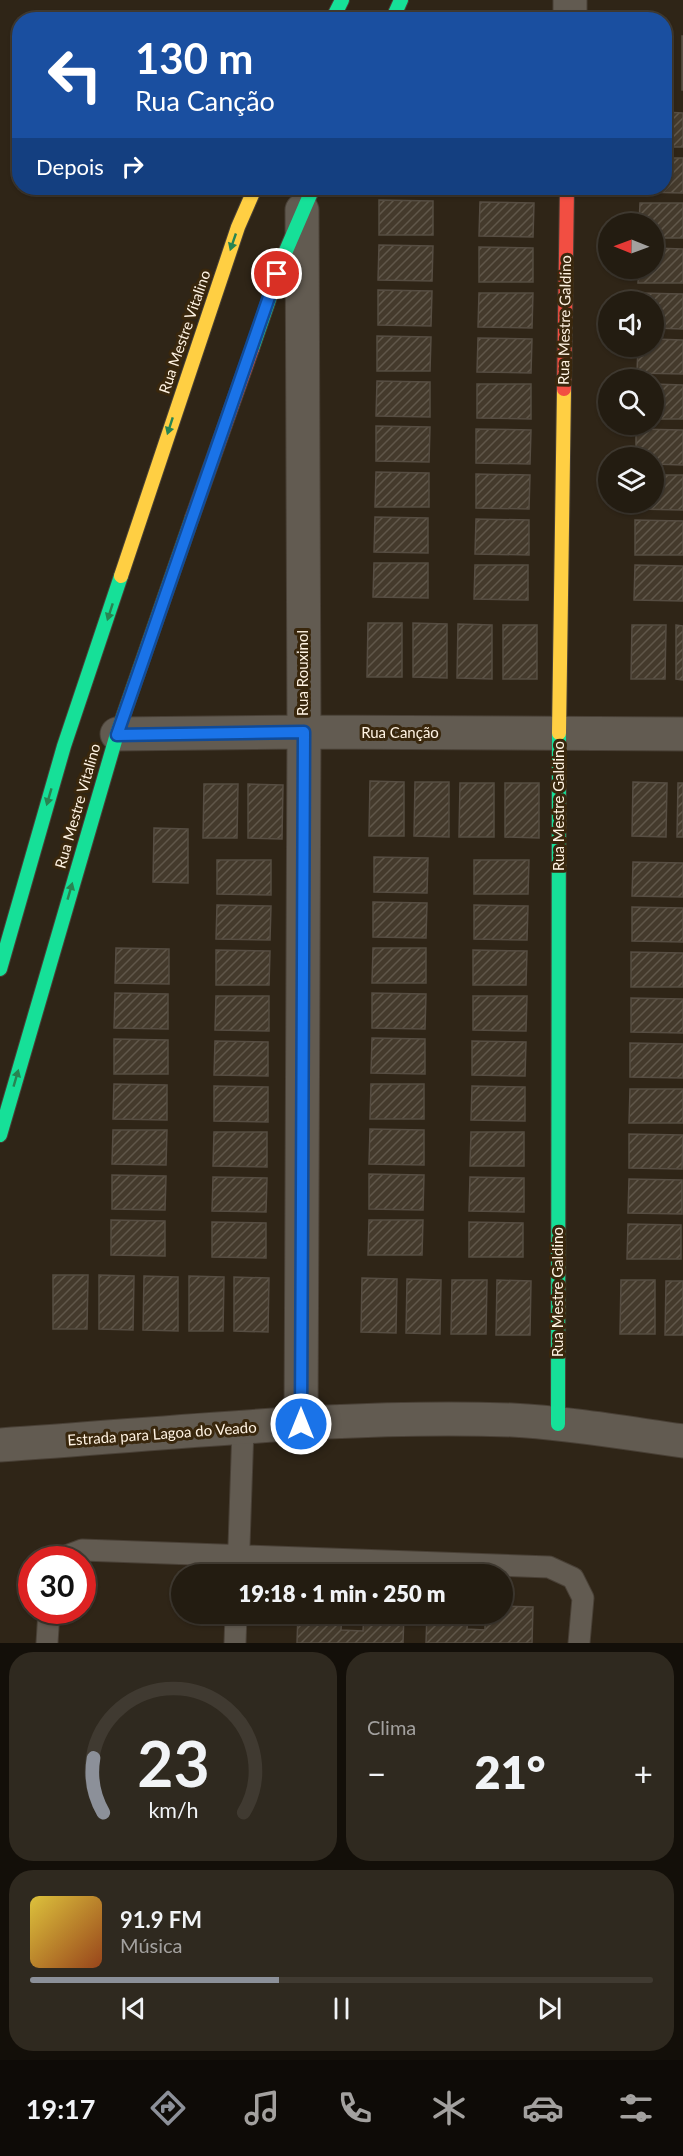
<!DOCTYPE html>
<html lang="pt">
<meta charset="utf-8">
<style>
:root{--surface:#231c11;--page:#2f291f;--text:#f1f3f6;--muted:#a3a19f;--line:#403a31;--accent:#8c9099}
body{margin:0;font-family:Lato,sans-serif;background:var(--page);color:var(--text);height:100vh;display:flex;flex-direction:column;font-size:22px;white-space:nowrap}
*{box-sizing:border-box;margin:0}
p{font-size:20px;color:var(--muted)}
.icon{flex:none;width:33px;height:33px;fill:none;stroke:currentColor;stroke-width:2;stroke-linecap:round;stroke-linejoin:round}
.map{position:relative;height:1643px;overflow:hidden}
.sheet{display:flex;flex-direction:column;gap:9px;padding:9px;background:#130f09;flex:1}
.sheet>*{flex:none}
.hud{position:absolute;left:12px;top:12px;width:660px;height:183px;border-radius:24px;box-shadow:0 2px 4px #0004,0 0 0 2px var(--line);background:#1a4fa0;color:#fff;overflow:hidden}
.needle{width:39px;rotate:271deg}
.tools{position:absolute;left:598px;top:213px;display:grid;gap:12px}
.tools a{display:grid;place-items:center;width:66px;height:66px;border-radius:50%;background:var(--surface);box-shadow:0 2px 4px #0004,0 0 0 2px var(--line);font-size:30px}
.speed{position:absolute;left:18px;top:1546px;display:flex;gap:12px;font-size:30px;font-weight:700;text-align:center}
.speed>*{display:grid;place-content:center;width:78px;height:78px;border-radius:50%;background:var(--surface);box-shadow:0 2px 4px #0004,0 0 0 2px var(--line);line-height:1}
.speed .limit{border:9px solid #d22;background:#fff;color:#111}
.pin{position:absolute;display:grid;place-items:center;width:51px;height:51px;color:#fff;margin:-26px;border:3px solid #fff;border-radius:50%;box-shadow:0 2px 6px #0007}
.me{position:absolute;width:66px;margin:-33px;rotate:0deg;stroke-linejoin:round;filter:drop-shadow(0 0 4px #0008)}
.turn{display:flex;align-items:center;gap:21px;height:126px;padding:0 24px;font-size:27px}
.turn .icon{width:78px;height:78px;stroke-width:2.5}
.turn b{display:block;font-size:42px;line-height:51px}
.then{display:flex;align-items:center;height:57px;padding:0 24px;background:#0003;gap:12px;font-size:22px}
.big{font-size:45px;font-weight:800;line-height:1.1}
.sheet .card{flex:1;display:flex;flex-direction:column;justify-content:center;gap:9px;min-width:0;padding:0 21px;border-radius:24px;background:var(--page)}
.sheet .dial{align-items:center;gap:0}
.dial svg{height:156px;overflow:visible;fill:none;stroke:var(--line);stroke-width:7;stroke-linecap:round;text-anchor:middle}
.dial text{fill:var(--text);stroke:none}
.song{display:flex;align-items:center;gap:18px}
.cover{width:72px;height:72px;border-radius:9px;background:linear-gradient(135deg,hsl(50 70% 55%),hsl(20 70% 35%))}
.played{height:6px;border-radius:3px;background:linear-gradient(90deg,var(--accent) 40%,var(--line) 40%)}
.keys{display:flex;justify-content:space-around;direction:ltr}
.heat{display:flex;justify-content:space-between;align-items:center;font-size:33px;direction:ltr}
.sheet .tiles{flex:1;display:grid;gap:9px;grid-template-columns:1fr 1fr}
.card:last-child{grid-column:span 2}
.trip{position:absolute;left:171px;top:1564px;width:342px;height:60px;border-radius:30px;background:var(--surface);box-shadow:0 2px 4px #0004,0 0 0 2px var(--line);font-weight:800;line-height:60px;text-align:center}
.menu{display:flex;height:96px;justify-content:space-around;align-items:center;background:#0e0b07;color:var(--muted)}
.menu .icon{width:42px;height:42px}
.menu .on{color:var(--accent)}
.menu b{font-size:27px;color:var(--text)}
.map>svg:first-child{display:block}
</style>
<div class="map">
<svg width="683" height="1643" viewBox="0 0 683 1643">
<defs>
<pattern id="building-hatch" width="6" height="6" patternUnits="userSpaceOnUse" patternTransform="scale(1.5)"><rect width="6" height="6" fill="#443a2c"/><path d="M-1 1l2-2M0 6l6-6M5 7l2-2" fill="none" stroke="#60574a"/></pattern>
</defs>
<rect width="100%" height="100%" fill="#2f2517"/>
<path fill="url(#building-hatch)" stroke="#564d42" stroke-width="1.5" d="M664,35h7v54h-7z
M682,36h1v54h-1z
M664,112l19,1v34h-19z
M664,158h19v35l-43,-1v-4h24z
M379,188h54v2l-54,-1z
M480,188h54v4l-54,-1z
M379,200l54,1v34h-54z
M480,202l54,1 -1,34 -54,-1z
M640,203h43v35h-29v-14h-15z
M379,245l54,1 -1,35 -54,-1z
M479,247l54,1v34h-54z
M654,248l29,1v34h-45l1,-15h15z
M378,290l54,1 -1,35 -53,-1z
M479,293h54l-1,35 -54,-1z
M638,293l45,1v35l-29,-1v-26h-16z
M377,336l54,1 -1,34h-53z
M478,338l54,1 -1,34 -54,-1z
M654,339l29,1v34l-46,-1 1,-27h16z
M377,381l53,1v35l-54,-1z
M477,384h54v35l-54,-1z
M654,384l29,1v34h-29z
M376,426l54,1 -1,35 -53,-1z
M476,429l55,1 -1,34 -54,-1z
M636,429l47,1v35l-29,-1v-6h-18z
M376,472l53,1v34h-54z
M476,474l54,1 -1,34 -53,-1z
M654,475h29v35l-47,-1v-7h18z
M375,517l53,1v35l-54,-1z
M476,519l53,1v35l-54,-1z
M635,520l48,1v34h-48z
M374,563h54v35l-55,-1z
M475,565h53v35l-54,-1z
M635,565l48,1v35l-49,-1z
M368,623h34v54h-35z
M413,623l34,1v54l-34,-1z
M458,624l34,1v54l-35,-1z
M503,625h34v54h-34z
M632,625h34l-1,54h-34z
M676,625l7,1v54l-7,-1z
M370,781l34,1v54h-35z
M415,782h34v55l-35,-1z
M633,782l34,1 -1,54 -34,-1z
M460,783h34v54h-35z
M505,783h34v55l-34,-1z
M678,783h5v54h-6z
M204,784h34l-1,54h-34z
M248,784l35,1 -1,54 -34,-1z
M154,828l34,1v54l-35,-1z
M374,857l54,1 -1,35 -53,-1z
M217,860h54v35l-54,-1z
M474,860h55l-1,34h-54z
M633,862l50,1v34l-51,-1z
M373,902l54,1 -1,35 -53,-1z
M217,905l54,1 -1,34 -54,-1z
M474,905l54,1 -1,34 -53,-1z
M632,907l51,1v34l-51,-1z
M116,948l53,1v35l-54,-1z
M373,948h53v35h-54z
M216,950l54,1 -1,34h-53z
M473,950l54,1 -1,34h-53z
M631,952l52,1v34h-52z
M115,993l53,1v35l-54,-1z
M372,993l54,1 -1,35 -53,-1z
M216,996h53v35l-54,-1z
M473,996h54l-1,35 -53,-1z
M631,998l52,1v34l-52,-1z
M372,1038l53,1v35l-54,-1z
M114,1039l54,1v34h-54z
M215,1041l53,1v34l-54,-1z
M472,1041l54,1 -1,34 -53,-1z
M630,1043l53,1v34l-53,-1z
M114,1084l53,1v35l-54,-1z
M371,1084h53v35h-54z
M214,1086l54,1v35l-54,-1z
M472,1086l53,1v34l-54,-1z
M630,1089h53v34h-54z
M370,1129l54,1v35l-55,-1z
M113,1130h54l-1,35 -54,-1z
M214,1132h53v35l-54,-1z
M471,1132h53v34h-54z
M629,1134l54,1 -1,34 -53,-1z
M369,1174l55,1 -1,35 -54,-1z
M112,1175l54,1 -1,34 -53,-1z
M213,1177l54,1 -1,34 -54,-1z
M470,1177l54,1v34l-55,-1z
M629,1179l53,1v34l-54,-1z
M111,1220l54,1v35l-54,-1z
M369,1220h54l-1,35h-54z
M212,1222l54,1v35l-54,-1z
M469,1222l54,1v34h-54z
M628,1224l53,1v34h-54z
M53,1275h35l-1,54h-34z
M99,1275l35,1 -1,54 -34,-1z
M144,1276l34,1v54l-35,-1z
M189,1276l35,1 -1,54h-34z
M234,1277l35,1 -1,54 -34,-1z
M362,1278l35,1 -1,54 -35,-1z
M407,1279l34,1 -1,54 -34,-1z
M452,1280h35l-1,54h-35z
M497,1280l34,1 -1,54h-34z
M621,1280h34v54h-35z
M666,1281h17v54h-18z
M502,1606l31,1 -1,36h-106l1,-29h41l-1,15 18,1v-16h17z
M298,1614h44l-1,16 22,1 1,-17h40l-1,29h-106z"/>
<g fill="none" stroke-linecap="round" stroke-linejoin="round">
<defs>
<path id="lane" d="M62,1560l4,-4 16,-6 467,17 24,11 10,20 -4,45
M238,1575l5,-147
M47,1643l2,-32
M235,1643l1,-29"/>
<path id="street" d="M570,20v-20
M117,734l187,-2 379,2
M301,1424l3,-692 -2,-522
M0,1445c169,-11 343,-31 512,-25 57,3 114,13 171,21"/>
<path id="fast" d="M332,20l10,-20
M392,20l9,-20
M252,349l33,-96 28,-65
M0,969l64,-223 57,-170
M0,1135l117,-401 75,-216
M558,1424l1,-691"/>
<path id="slow" d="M121,576l117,-349 17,-39
M559,733l5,-344"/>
<path id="jam" d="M564,389l3,-201
M192,518l60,-169"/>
</defs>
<use href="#lane" stroke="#494036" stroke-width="23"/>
<use href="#street" stroke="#494036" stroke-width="35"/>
<use href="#fast" stroke="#494036" stroke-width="16"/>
<use href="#slow" stroke="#494036" stroke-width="16"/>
<use href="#jam" stroke="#494036" stroke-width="16"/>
<use href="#lane" stroke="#625b51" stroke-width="21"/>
<use href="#street" stroke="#625b51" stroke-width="33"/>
<use href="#fast" stroke="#16e098" stroke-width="14"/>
<use href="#slow" stroke="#ffcf43" stroke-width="14"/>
<use href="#jam" stroke="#f24e42" stroke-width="14"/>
</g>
<defs><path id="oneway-solid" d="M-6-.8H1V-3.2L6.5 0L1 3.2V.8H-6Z" transform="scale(1.5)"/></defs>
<g fill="#288452">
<use href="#oneway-solid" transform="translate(233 242) rotate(109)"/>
<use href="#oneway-solid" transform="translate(170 426) rotate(108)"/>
<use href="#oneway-solid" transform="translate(110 612) rotate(108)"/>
<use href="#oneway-solid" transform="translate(49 797) rotate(106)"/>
<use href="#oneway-solid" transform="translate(70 891) rotate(-74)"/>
<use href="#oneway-solid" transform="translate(16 1078) rotate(-74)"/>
</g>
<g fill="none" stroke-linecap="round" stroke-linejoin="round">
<defs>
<path id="route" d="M277,274l-160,461 187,-3 -3,692"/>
</defs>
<use href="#route" stroke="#114b97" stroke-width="15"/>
<use href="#route" stroke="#1a73e8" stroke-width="10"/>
</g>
<g text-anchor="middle" stroke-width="6" stroke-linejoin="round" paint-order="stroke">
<g font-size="15" fill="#fff3e3" stroke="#39270d">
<text transform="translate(565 320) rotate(-89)" y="5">Rua Mestre Galdino</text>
<text transform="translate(185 332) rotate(-71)" y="5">Rua Mestre Vitalino</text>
<text transform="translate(303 673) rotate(-90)" y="5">Rua Rouxinol</text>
<text x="400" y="738">Rua Canção</text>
<text transform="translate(78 806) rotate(-74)" y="5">Rua Mestre Vitalino</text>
<text transform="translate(559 806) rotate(-90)" y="5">Rua Mestre Galdino</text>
<text transform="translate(558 1292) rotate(-90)" y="5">Rua Mestre Galdino</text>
<text transform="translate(162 1434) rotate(-4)" y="5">Estrada para Lagoa do Veado</text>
</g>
</g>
</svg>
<div class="tools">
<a><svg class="needle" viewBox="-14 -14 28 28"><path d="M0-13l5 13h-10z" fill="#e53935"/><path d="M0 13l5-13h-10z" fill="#a3a19f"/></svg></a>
<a><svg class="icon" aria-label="sound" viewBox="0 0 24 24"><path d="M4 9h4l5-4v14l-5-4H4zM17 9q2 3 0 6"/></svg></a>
<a><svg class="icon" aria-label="search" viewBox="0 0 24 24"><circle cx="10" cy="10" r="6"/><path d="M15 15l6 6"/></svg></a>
<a><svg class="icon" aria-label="layers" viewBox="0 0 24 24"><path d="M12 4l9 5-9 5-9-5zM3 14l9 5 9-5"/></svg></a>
</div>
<div class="speed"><div class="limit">30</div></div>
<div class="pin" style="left:277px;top:274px;background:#d93025"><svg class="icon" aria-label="arrive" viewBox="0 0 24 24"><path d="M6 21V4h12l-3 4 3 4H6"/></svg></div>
<svg class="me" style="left:301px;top:1424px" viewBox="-20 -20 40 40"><circle r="17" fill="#1a73e8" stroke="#fff" stroke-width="3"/><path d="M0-11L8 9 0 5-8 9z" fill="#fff"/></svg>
<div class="trip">19:18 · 1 min · 250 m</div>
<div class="hud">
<div class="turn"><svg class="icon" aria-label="left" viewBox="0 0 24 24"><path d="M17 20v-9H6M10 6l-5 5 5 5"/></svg><div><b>130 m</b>Rua Canção</div></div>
<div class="then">Depois<svg class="icon" aria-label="right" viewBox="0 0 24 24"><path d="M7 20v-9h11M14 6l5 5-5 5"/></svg></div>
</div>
</div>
<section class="sheet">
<div class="tiles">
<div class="card dial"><svg viewBox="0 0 100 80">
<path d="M14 69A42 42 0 1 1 86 69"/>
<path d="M14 69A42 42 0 0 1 9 41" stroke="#8c9099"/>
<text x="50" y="56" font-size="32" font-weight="700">23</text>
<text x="50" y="72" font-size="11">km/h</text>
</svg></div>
<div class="card"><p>Clima</p>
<div class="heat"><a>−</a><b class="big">21°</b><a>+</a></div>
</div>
<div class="card">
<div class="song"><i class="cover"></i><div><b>91.9 FM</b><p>Música</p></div></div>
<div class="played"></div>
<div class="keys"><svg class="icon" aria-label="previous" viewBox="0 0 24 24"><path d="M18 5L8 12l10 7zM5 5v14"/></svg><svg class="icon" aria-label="pause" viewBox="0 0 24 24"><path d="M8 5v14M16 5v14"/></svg><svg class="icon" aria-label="next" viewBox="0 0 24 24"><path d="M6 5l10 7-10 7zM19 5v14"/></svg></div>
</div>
</div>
</section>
<nav class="menu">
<b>19:17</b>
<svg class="icon on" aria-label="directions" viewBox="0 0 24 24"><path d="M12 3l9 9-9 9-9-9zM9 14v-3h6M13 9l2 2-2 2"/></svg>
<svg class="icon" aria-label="music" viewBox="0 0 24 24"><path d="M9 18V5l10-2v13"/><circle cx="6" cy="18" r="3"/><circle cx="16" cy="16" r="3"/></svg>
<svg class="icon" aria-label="phone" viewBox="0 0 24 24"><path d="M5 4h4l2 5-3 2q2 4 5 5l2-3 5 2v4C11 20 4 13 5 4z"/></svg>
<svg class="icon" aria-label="climate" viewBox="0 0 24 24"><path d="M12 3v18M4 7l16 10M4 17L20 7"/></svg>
<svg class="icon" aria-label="car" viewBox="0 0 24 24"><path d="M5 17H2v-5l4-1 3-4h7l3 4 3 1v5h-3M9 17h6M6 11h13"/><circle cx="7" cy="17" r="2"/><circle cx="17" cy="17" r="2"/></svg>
<svg class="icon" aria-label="filters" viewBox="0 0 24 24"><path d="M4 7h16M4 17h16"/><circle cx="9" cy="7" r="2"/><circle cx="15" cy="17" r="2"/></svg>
</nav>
